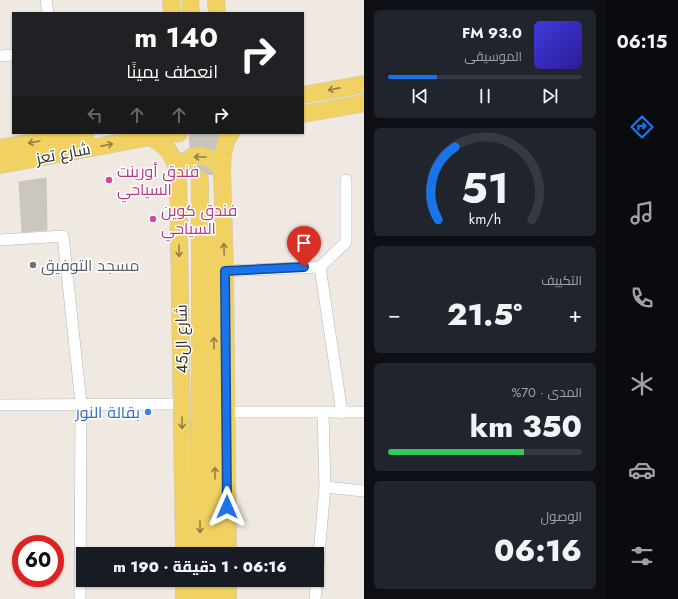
<!DOCTYPE html>
<html lang="ar">
<meta charset="utf-8">
<style>
:root{--surface:#171b24;--page:#20242c;--text:#f1f3f6;--muted:#9ea1a6;--line:#363941;--accent:#1a73e8}
body{margin:0;font-family:Jost,Cairo,sans-serif;background:var(--page);color:var(--text);direction:rtl;height:100vh;display:flex;flex-direction:column;font-size:15px;white-space:nowrap}
*{box-sizing:border-box;margin:0}
p{font-size:13px;color:var(--muted)}
.icon{flex:none;width:22px;height:22px;fill:none;stroke:currentColor;stroke-width:2;stroke-linecap:round;stroke-linejoin:round}
.map{position:relative;flex:1;overflow:hidden;direction:ltr}
.details{display:flex;flex-direction:column;gap:10px;padding:10px;background:#0d0f14;width:242px}
.details>*{flex:none}
.top-card{position:absolute;left:12px;top:12px;width:292px;height:122px;border-radius:0px;box-shadow:0 1px 3px #0004;direction:rtl;background:#202124;color:#fff;overflow:hidden}
.speed{position:absolute;left:12px;top:535px;display:flex;gap:8px;font-size:20px;font-weight:700;text-align:center}
.speed>*{display:grid;place-content:center;width:52px;height:52px;border-radius:50%;background:var(--surface);box-shadow:0 1px 3px #0004;line-height:1}
.speed .limit{border:6px solid #d22;background:#fff;color:#111}
.pin{position:absolute;display:grid;place-items:center;width:34px;height:34px;color:#fff;margin:-41px -17px;border-radius:50% 50% 50% 0;rotate:-45deg;box-shadow:0 0 4px #0007}
.pin .icon{rotate:45deg}
.me{position:absolute;width:44px;margin:-22px;rotate:0deg;stroke-linejoin:round;filter:drop-shadow(0 0 3px #0008)}
.turn{display:flex;align-items:center;gap:14px;height:84px;padding:0 20px;font-size:18px}
.turn .icon{width:52px;height:52px;stroke-width:2.5}
.turn b{display:block;font-size:28px;line-height:34px}
.lanes{display:flex;align-items:center;height:38px;padding:0 20px;background:#0003;justify-content:center;gap:20px;direction:ltr}
.lanes .off{opacity:.35}
.big{font-size:30px;font-weight:800;line-height:1.1}
.details .tile{flex:1;display:flex;flex-direction:column;justify-content:center;gap:6px;min-width:0;padding:0 14px;border-radius:6px;background:var(--page)}
.details .dial{align-items:center;gap:0}
.dial svg{height:104px;overflow:visible;fill:none;stroke:var(--line);stroke-width:7;stroke-linecap:round;text-anchor:middle}
.dial text{fill:var(--text);stroke:none}
.song{display:flex;align-items:center;gap:12px}
.cover{width:48px;height:48px;border-radius:6px;background:linear-gradient(135deg,hsl(240 70% 55%),hsl(250 70% 35%))}
.played{height:4px;border-radius:2px;background:linear-gradient(90deg,var(--accent) 25%,var(--line) 25%)}
.keys{display:flex;justify-content:space-around;direction:ltr}
.heat{display:flex;justify-content:space-between;align-items:center;font-size:22px;direction:ltr}
.charge{height:6px;border-radius:3px;background:linear-gradient(90deg,#34c759 70%,var(--line) 0)}
.trip{position:absolute;left:76px;top:547px;width:248px;height:40px;border-radius:0px;background:var(--surface);box-shadow:0 1px 3px #0004;font-weight:800;line-height:40px;text-align:center;direction:rtl}
main{display:flex;flex:1;min-height:0}
.tab-bar{display:flex;flex-direction:column;width:72px;justify-content:space-around;align-items:center;background:#090b0e;color:var(--muted)}
.tab-bar .icon{width:28px;height:28px}
.tab-bar .on{color:var(--accent)}
.tab-bar b{font-size:18px;color:var(--text)}
.map>svg:first-child{display:block}
</style>
<main>
<nav class="tab-bar">
<b>06:15</b>
<svg class="icon on" aria-label="directions" viewBox="0 0 24 24"><path d="M12 3l9 9-9 9-9-9zM9 14v-3h6M13 9l2 2-2 2"/></svg>
<svg class="icon" aria-label="music" viewBox="0 0 24 24"><path d="M9 18V5l10-2v13"/><circle cx="6" cy="18" r="3"/><circle cx="16" cy="16" r="3"/></svg>
<svg class="icon" aria-label="phone" viewBox="0 0 24 24"><path d="M5 4h4l2 5-3 2q2 4 5 5l2-3 5 2v4C11 20 4 13 5 4z"/></svg>
<svg class="icon" aria-label="climate" viewBox="0 0 24 24"><path d="M12 3v18M4 7l16 10M4 17L20 7"/></svg>
<svg class="icon" aria-label="car" viewBox="0 0 24 24"><path d="M5 17H2v-5l4-1 3-4h7l3 4 3 1v5h-3M9 17h6M6 11h13"/><circle cx="7" cy="17" r="2"/><circle cx="17" cy="17" r="2"/></svg>
<svg class="icon" aria-label="filters" viewBox="0 0 24 24"><path d="M4 7h16M4 17h16"/><circle cx="9" cy="7" r="2"/><circle cx="15" cy="17" r="2"/></svg>
</nav>
<section class="details">
<div class="tile">
<div class="song"><i class="cover"></i><div><b>93.0 FM</b><p>الموسيقى</p></div></div>
<div class="played"></div>
<div class="keys"><svg class="icon" aria-label="previous" viewBox="0 0 24 24"><path d="M18 5L8 12l10 7zM5 5v14"/></svg><svg class="icon" aria-label="pause" viewBox="0 0 24 24"><path d="M8 5v14M16 5v14"/></svg><svg class="icon" aria-label="next" viewBox="0 0 24 24"><path d="M6 5l10 7-10 7zM19 5v14"/></svg></div>
</div>
<div class="tile dial"><svg viewBox="0 0 100 80">
<path d="M14 69A42 42 0 1 1 86 69"/>
<path d="M14 69A42 42 0 0 1 27 13" stroke="#1a73e8"/>
<text x="50" y="56" font-size="32" font-weight="700">51</text>
<text x="50" y="72" font-size="11">km/h</text>
</svg></div>
<div class="tile"><p>التكييف</p>
<div class="heat"><a>−</a><b class="big">21.5°</b><a>+</a></div>
</div>
<div class="tile"><p>المدى · 70%</p><b class="big">350 km</b><div class="charge"></div></div>
<div class="tile"><p>الوصول</p><b class="big">06:16</b></div>
</section>
<div class="map">
<svg width="364" height="599" viewBox="0 0 364 599">
<rect width="100%" height="100%" fill="#efe9e1"/>
<path fill="#cbc7bf" stroke="#cbc5ba" d="M46,178l1,52 -25,2 -3,-50z"/>
<g fill="none" stroke-linecap="round" stroke-linejoin="round">
<path stroke="#c8c4bd" stroke-width="17" stroke-dasharray="17 8" stroke-linecap="butt" d="M197,133l3,47
M210,133l2,45"/>
<defs>
<path id="street" d="M46,0l2,13
M0,56l13,-1
M0,240l63,-4 18,167 -1,196
M320,267l26,-25v-62
M225,271l95,-4 22,146
M0,405l182,-1
M227,412h137
M325,487l39,4
M315,599l10,-112 -2,-75"/>
<path id="primary" d="M171,0l1,13
M190,0l1,13
M216,0l1,13
M303,95l61,-11
M303,114l61,-11
M150,137c18,10 20,13 28,33l6,384
M0,148l86,-15
M0,165l150,-28 29,-4
M178,170c13,-20 31,-18 44,0
M200,180v374
M213,236l2,318
M228,554l-3,-283 -3,-101 1,-18 4,-13 4,-6
M184,580v19
M200,580v19
M215,580l1,19
M228,580v19"/>
</defs>
<use href="#street" stroke="#b4b7c1" stroke-width="12"/>
<use href="#primary" stroke="#c9c9c9" stroke-width="18"/>
<use href="#street" stroke="#fff" stroke-width="11"/>
<use href="#primary" stroke="#f2d163" stroke-width="17"/>
</g>
<defs><path id="oneway-shaft" d="M-6 0H5M1.5-3L5.5 0L1.5 3" fill="none" stroke-width="1.6" stroke-linecap="round" stroke-linejoin="round"/></defs>
<g stroke="#908048">
<use href="#oneway-shaft" transform="translate(334 89) rotate(169)"/>
<use href="#oneway-shaft" transform="translate(34 142) rotate(170)"/>
<use href="#oneway-shaft" transform="translate(107 145) rotate(-11)"/>
<use href="#oneway-shaft" transform="translate(200 157) rotate(180)"/>
<use href="#oneway-shaft" transform="translate(224 249) rotate(-92)"/>
<use href="#oneway-shaft" transform="translate(179 251) rotate(89)"/>
<use href="#oneway-shaft" transform="translate(214 343) rotate(-90)"/>
<use href="#oneway-shaft" transform="translate(182 423) rotate(90)"/>
<use href="#oneway-shaft" transform="translate(215 473) rotate(-90)"/>
<use href="#oneway-shaft" transform="translate(200 527) rotate(90)"/>
</g>
<g fill="none" stroke-linecap="round" stroke-linejoin="round">
<defs>
<path id="route" d="M227,507l-2,-236 79,-4"/>
</defs>
<use href="#route" stroke="#114b97" stroke-width="10"/>
<use href="#route" stroke="#1a73e8" stroke-width="7"/>
</g>
<g fill="#d1479c" stroke="#fff" stroke-width="1.5">
<circle cx="109" cy="180" r="4"/>
<circle cx="153" cy="219" r="4"/>
</g>
<circle fill="#6b7280" stroke="#fff" stroke-width="1.5" cx="33" cy="265" r="4"/>
<circle fill="#3f7fe0" stroke="#fff" stroke-width="1.5" cx="148" cy="412" r="4"/>
<g text-anchor="middle" stroke-width="3" stroke-linejoin="round" paint-order="stroke">
<g font-size="16" fill="#2e2e2e" stroke="#fff">
<text transform="translate(63 153) rotate(-11)" y="6">شارع تعز</text>
<text transform="translate(181 339) rotate(-91)" y="6">شارع ال45</text>
</g>
<g font-size="16" fill="#b23c85" stroke="#fff" text-anchor="start">
<text x="117" y="177">فندق أورينت<tspan x="117" dy="18">السياحي</tspan></text>
<text x="161" y="216">فندق كوين<tspan x="161" dy="18">السياحي</tspan></text>
</g>
<g font-size="16" fill="#5b616d" stroke="#fff" text-anchor="start">
<text x="41" y="271">مسجد التوفيق</text>
</g>
<g font-size="16" fill="#366cbe" stroke="#fff" text-anchor="end">
<text x="140" y="418">بقالة النور</text>
</g>
</g>
</svg>
<div class="speed"><div class="limit">60</div></div>
<div class="pin" style="left:304px;top:267px;background:#d93025"><svg class="icon" aria-label="arrive" viewBox="0 0 24 24"><path d="M6 21V4h12l-3 4 3 4H6"/></svg></div>
<svg class="me" style="left:227px;top:507px" viewBox="-20 -20 40 40"><path d="M0-17L14 15 0 8-14 15z" fill="#1a73e8" stroke="#fff" stroke-width="4"/></svg>
<div class="trip">06:16 · 1 دقيقة · 190 m</div>
<div class="top-card">
<div class="turn"><svg class="icon" aria-label="right" viewBox="0 0 24 24"><path d="M7 20v-9h11M14 6l5 5-5 5"/></svg><div><b>140 m</b>انعطف يمينًا</div></div>
<div class="lanes"><svg class="icon off" aria-label="left" viewBox="0 0 24 24"><path d="M17 20v-9H6M10 6l-5 5 5 5"/></svg><svg class="icon off" aria-label="ahead" viewBox="0 0 24 24"><path d="M12 20V5M6 11l6-6 6 6"/></svg><svg class="icon off" aria-label="ahead" viewBox="0 0 24 24"><path d="M12 20V5M6 11l6-6 6 6"/></svg><svg class="icon" aria-label="right" viewBox="0 0 24 24"><path d="M7 20v-9h11M14 6l5 5-5 5"/></svg></div>
</div>
</div>
</main>
